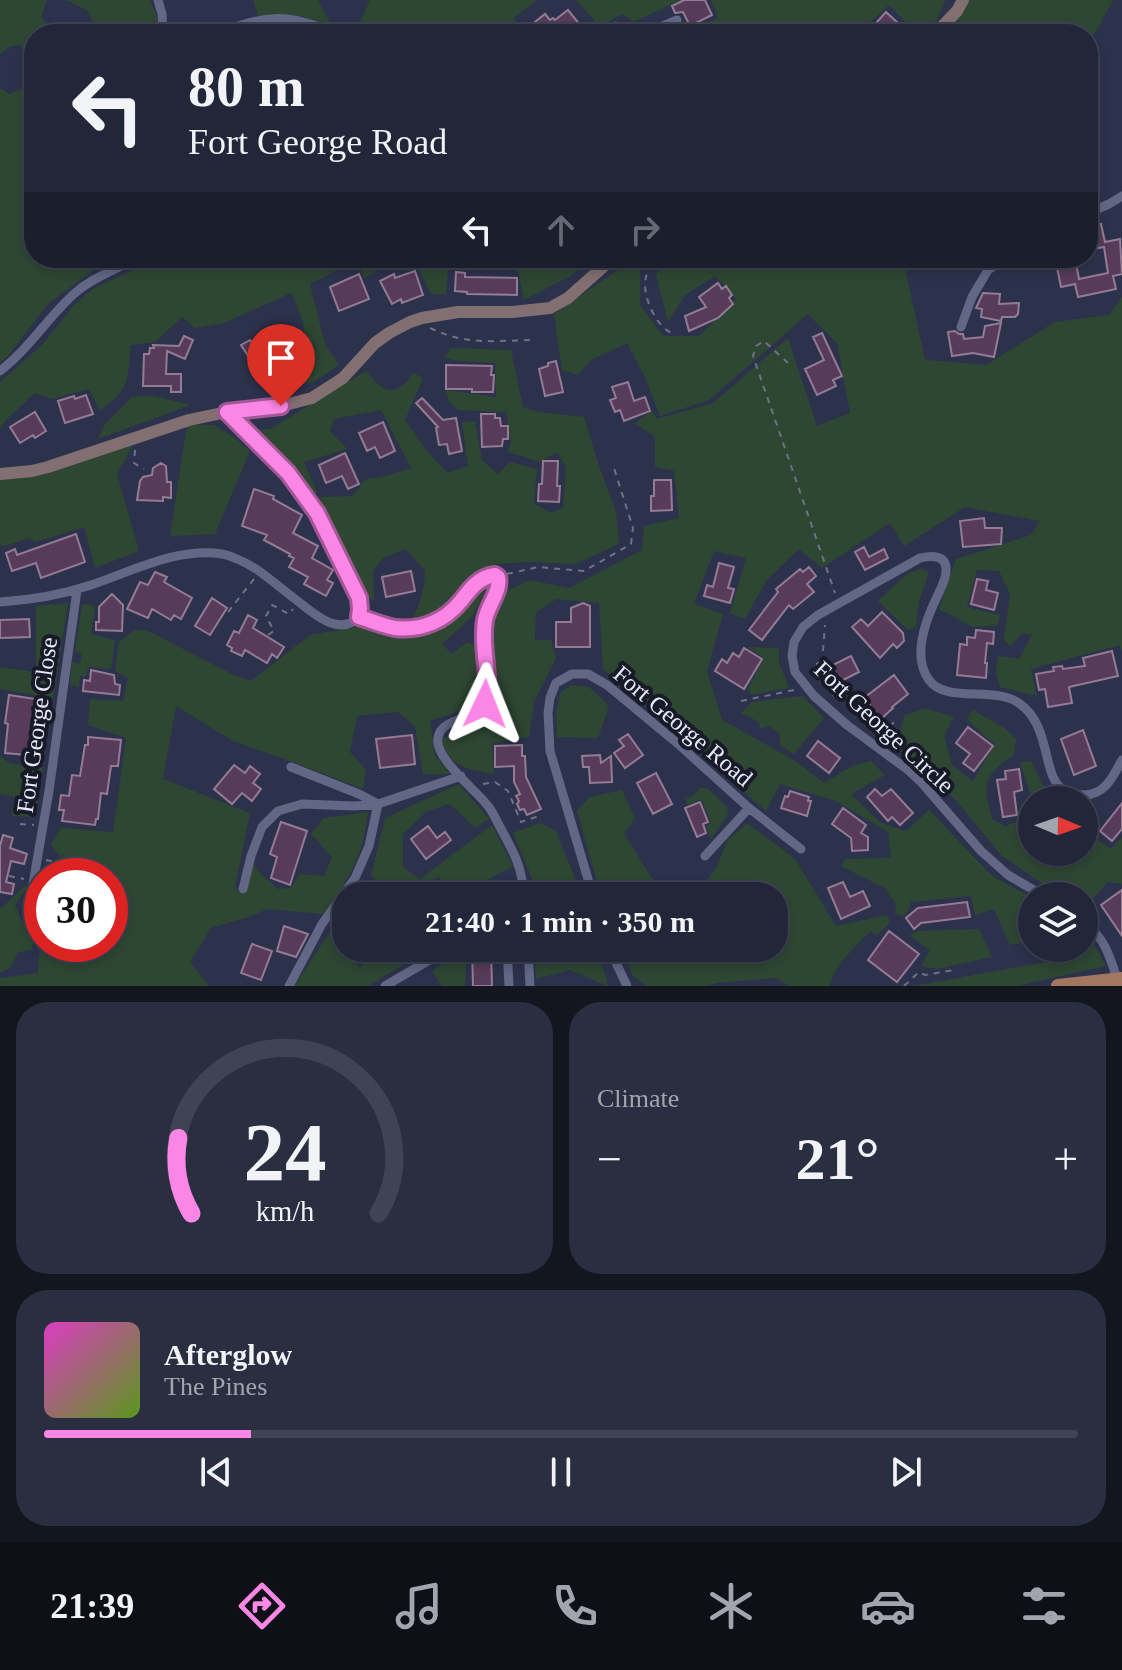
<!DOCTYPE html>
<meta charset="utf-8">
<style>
:root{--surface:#222639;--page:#2a2e41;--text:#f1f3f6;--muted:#a2a5ae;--line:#3f4353;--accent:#fb86e5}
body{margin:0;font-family:"Times New Roman",serif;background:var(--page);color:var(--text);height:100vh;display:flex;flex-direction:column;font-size:30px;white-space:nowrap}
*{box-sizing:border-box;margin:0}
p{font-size:26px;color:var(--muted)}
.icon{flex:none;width:44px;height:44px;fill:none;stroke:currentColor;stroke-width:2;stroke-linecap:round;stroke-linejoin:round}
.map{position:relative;height:986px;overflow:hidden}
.panel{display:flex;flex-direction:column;gap:16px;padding:16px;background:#13151f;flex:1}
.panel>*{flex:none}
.guide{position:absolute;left:24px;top:24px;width:1074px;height:244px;border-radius:32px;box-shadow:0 4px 12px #0003,0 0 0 2px var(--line);background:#222639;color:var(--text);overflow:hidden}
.needle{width:52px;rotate:92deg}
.controls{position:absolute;left:1018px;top:786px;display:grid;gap:16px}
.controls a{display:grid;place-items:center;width:80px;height:80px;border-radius:50%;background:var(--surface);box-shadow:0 4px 12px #0003,0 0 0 2px var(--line);font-size:40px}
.speed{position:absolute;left:24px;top:858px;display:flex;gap:16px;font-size:40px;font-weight:700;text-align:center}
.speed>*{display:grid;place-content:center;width:104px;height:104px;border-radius:50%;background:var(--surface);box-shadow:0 4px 12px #0003,0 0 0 2px var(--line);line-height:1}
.speed .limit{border:12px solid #d22;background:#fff;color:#111}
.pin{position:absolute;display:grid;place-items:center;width:68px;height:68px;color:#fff;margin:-82px -34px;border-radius:50% 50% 50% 0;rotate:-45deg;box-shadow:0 0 8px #0007}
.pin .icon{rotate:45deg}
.me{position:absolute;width:88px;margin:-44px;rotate:2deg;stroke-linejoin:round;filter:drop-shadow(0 0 6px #0008)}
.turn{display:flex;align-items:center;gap:28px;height:168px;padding:0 32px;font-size:36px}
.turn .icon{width:104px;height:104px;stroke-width:2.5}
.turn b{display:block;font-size:56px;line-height:68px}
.lanes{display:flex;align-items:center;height:76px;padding:0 32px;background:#0003;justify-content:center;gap:40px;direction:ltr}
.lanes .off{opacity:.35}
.big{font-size:60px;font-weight:700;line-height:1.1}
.panel .widget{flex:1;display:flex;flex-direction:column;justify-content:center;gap:12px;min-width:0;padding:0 28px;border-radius:32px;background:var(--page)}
.panel .dial{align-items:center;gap:0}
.dial svg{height:208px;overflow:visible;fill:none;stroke:var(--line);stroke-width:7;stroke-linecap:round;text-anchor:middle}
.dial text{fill:var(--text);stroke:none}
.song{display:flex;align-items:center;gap:24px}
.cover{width:96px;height:96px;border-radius:12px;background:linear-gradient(135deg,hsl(310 70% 55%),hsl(90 70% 35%))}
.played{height:8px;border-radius:4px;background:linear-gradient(90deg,var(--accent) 20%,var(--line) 20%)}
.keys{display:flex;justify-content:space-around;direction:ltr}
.heat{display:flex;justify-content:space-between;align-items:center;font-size:44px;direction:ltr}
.panel .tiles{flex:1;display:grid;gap:16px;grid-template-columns:1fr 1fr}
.widget:last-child{grid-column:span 2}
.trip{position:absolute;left:332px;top:882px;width:456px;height:80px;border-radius:32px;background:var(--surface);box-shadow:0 4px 12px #0003,0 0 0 2px var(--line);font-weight:700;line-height:80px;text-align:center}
.tab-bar{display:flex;height:128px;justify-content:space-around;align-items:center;background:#0e0f17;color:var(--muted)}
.tab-bar .icon{width:56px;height:56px}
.tab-bar .current{color:var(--accent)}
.tab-bar b{font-size:36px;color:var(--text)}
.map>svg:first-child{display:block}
</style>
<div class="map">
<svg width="1122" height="986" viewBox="0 0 1122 986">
<rect width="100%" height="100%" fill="#2d324c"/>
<path fill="#2e4733" d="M0,0h47l-6,17 13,14 -4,3h-16v12l-10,7 -3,-8 -11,1 -10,8z
M66,0h84l7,17 1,17h-59l-12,-24z
M253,0h65l16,30 -33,-14h-43z
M370,0h168l-25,18 12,16h-164l-5,-3z
M576,0h105l-47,22 -12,-8 -22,13z
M711,0h234l-8,20 -15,14h-5l-28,-29 -31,29h-181l41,-16z
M965,0h148l-25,46v-12h-140z
M30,86l4,1v171h76l-61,45 -42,54 -7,5v-274l9,6z
M152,258h246l-34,20 -6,-18 -48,24 15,60 14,21 -25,17 -14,2c7,-40 10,-53 -9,-91l-67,30 -29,5 -13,-11 -27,25 -24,3c-4,37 0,42 -31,66l-11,-22 -38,10 -16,-6 -30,28 -5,8v-47l42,-37 32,-40 20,-17 43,-20z
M413,258h36l-3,36h-15z
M474,258h121v1l-25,17 -46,24 -6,-29 -42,-7z
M635,258h18l-13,13v34l23,31h36l37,-37 -21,-23 -30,19 -17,27 -12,-48 15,-16h247l-12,15 19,87 61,5 69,-43 54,-7 13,-18v355l-2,-7 -89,24 6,27 -37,-9 -4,-13 2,-18 21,3 13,-24 -10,-2 -11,13 -7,-6 6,-46 -11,-23 -22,-1 -10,37 33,8 -2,10 -25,2 -34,-18 17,-50 75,-24 9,-14 -75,-14 -61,39 -14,-23 -68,45 -23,-19 -33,32 -21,38 -15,-6 16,-55 -32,-7 -20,53 29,10 -16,57 15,49 72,40 30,23 30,-18 17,-4 14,14 -34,19 30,29 25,8 23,-21 62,65 41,23v43l-22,4 -16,-36 -19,6 -4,-19 -60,6 -2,7 -5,7 -9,-2 1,-10 -11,-16 -44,-22 4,-7 46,-1 -3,-26 -52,-31 -56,-17 -14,27 -163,-142 -4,-66 -43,-4 -20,14 -1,27h16l5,18 -22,44 -5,35 -37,6 2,31c-28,-5 -44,-6 -53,-36l12,-2 22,-16 13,-14 3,-25 -3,-47 3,-21 12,-20 27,-13 39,8 73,-38 2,-24 35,-8 -5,-47 -19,-4v-30l-20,-14 17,-12 5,8 56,-16 75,-65 29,88 33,-13 -13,-70 -29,-29 -99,86 -49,16 -15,-39 -18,-34 -36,17 -13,15 -16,-5 -8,-56z
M451,348l60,2 12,57 15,5 46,5 14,46 18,49 3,32 -44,20 -47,-2 -32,2 -20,11 -41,37 -24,9c9,-16 14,-33 14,-51l-20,-21 -22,9 -10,13 1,30 -11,-8 -45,-86 3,-10 31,-1 8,-8 1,-5 8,-5c11,2 30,-7 42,-10l-30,-58 -47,9 -4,12 17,18 -43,13 13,30 -5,5 -57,-67 15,-1 96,-58c4,4 9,11 14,15 13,10 27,-1 33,-13l10,5 -18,42 22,31 20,22 21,-7 -6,-44 13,-1 7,39 16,14 12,-12 27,7 -3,35 17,9 12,-5 3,-41 -9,-15 -17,10 -32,-10 3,-10 -5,-30 -48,-2 -9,-9 -4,-11 51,7 -1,-34 -35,-2 -16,-3z
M152,396l39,9 -93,34 7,-15 27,-27z
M187,425h27l21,13 15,13 -35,83 -45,2z
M133,445l-16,29 22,77 -44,17 -11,-41 -48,15 -7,-4 -25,8 -4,-1v-67l32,-2 23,-5z
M921,568l8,4 -10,29 -3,25 -8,4 -30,-29 28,-26z
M488,585l-15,31 -31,28 10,10 15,-12 11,5 2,36 -5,23 -45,15 5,35 15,18h-27l-8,-48 -17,-14 -41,4 -7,36 16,18 -3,19 -70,-27 -60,-21 -57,-35 -13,73 87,34 -15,74 4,6 8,-3 6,-26 9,11 16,14 13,-1 9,-14 24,2 8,-19 -21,-23 13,-16 44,-6c-5,46 -18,64 -44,102l-56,-5 -20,8 -37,11 -21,34 19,24h-209v-8l38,-5 3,-45 1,16h68v-68h-12l2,-14 -38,-3 -11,-14 10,-17 52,4 13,-94 -38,-13 2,-26 33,2 5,-23 -13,-7 4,-29 16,-12 13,1 84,43 19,7 59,-46 53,-9 30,9 55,-10z
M68,603l-15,95 -53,-9v-22l36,5v-66z
M82,604l13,2 -4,28 24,6 -4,29 -23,-2 -2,9h-6l-1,11 -9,-2 2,-23 8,2 2,-11 -7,-1z
M748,647l31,1v15l10,25 -39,7 -1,-8 15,-29z
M571,685l18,2 20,19 -11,32 -41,-1 -1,-25 4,-19z
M803,696l21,22 -30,36 -14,-9v-11l-11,-8 -9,2 -1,-6 -18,-9 11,-11z
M925,708l29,9 -10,19 8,29 21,16 22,-37 -12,-9 -16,-16 6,-9 31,18 12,11 -2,16c-32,21 -31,29 -22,64l13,7 19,-7 7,-23 -11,-34 11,-1 17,34 -2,5h-14v52h52v-13l11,-1 16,11 11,-12v47l-14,-2 -24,27v-13h-23l-59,-40 -47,-57 -61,-53 11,-31z
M0,756l9,7 34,5 -9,49 -22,-1 3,-19 -15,-3z
M459,784l30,35 -14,9 -25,-24 -23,7 -24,23v33l17,12 72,-54 21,41 -55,30h-20l-1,-4 3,-15 -19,6 -6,13h-22l-22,-20 14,-58z
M700,788h7l20,19 1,8 -17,24 -5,-13 5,-3 -10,-24 -13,6 -2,-2v-4l7,-3z
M622,790l13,28 -11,15 27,44 21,19h-71l-24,-85 13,-14z
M540,823l16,8 26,65h-48v-13l-21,-50z
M747,823l48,36 41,67 51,-11 3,7 -13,13 -6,-4c-15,15 -37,34 -41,55h-40l-15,-8 -58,5 -11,3h-59l-14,-10 -12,-28h153v-52h-84l7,-1 20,-29 10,-25z
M26,884l1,4 -12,17 8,18 11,10 -2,17 -14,2 -7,15 -11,6v-65l5,-3z
M1084,927l22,39 -89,20h-103l159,-29 -10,-9h21z
M332,929l28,39 18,-20h53l-63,38h-74z
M979,929l13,28 -55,12 -16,-3 9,-15 -20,-16 8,-4z
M467,948l-2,38h-23l-10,-15z
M535,948h62l11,38 -38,-16 -34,9z"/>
<path fill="#583b5a" stroke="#937b94" stroke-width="2" d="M684,0h21l7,15 -22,11 -7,-14 -8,1 -3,-7z
M568,10l13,16 -10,8h-37l7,-5 -6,-7 10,-8 5,6 3,-2 2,2z
M886,12l24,22h-44z
M1101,224l4,18 15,-3 2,35 -9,2 3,13 -38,8 -3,-13 -14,3 -6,-29h20l4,21 29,-6 -4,-26 -16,3v-24z
M415,271l8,24 -21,8 -1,-4 -9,5 -12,-23 14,-7 1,4z
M456,272l9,1v4l52,1v17l-50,-1v-2l-12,-1z
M359,274l10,25 -30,12 -9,-24z
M718,283l4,6 4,-3 6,9 -3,3 4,6 -15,14 -29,13 -4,-15 21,-9 -7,-10z
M983,293l17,1 -1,10 20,-1 -1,11 -3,3h-13l-1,4 -20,-4 1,-8 -6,-1z
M1001,323l-7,34 -21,-4 -21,3 -4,-24 7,-1 4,3h4l1,5 19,-2 2,-11z
M822,333l20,43 -9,4 3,6 -19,9 -12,-26 19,-9 -11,-23z
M184,336l9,4 -8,19 -18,-8 -1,23h15v18h-10v-6h-28l1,-32h5l1,-6h4l-1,-3 26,1z
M250,340l6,10 10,-6 13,21 -17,12 -21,-32z
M556,361l7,31 -18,4 -6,-27 9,-3v-3z
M446,365l46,1 -1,9h3l-1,17h-21v-3h-26z
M628,382l6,19 11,-4 5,14 -26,10 -4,-11 -5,2 -5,-12 6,-2 -4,-11z
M86,395l7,19 -28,9 -7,-22 16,-5 1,3z
M422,398l21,22 13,-2 6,33 -13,3 -2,-10 -8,1 -3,-17 2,-1 -22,-24z
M35,412l11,19 -11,7 -2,-3 -13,8 -10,-16z
M481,414h14v4h5l1,8h7v13h-5l-1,7 -20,1z
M383,422l12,29 -15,7 -5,-11 -8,4 -8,-18z
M345,453l14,31 -11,5 -6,-13 -16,7 -7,-18z
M543,461h15l-1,25h3l-1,16 -21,-1 1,-17h3z
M161,463l5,3 1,16h4v16l-8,-1v4l-26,-1 3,-19 3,-4 9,-2 1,-7z
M654,480h17l1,30 -21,1v-15h3z
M254,489l20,7 -1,3 29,16 -9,18 25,13 -6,12 21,12 -6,10 6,3 -7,13 -22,-12 4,-7 -19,-10 5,-9 -5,-2 1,-2 -26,-14 3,-5 -25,-9z
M984,518l1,10h17l-1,16 -38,3 -3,-26z
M76,534l9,28 -44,16 -5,-15 -24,8 -6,-18 9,-4 2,6z
M864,547l5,10 15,-8 4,9 -23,12 -10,-18z
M719,563l15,4 -6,21 6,1 -4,14 -26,-7 3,-11 6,2z
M809,567l7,9 -9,8 7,8 -21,17 -4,-4 -27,35 -13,-10 29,-38 -2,-3 24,-20 3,3z
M411,571l4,20 -29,6 -4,-20z
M155,572l12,5 -3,5 28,16 -11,21 -7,-4 -3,5 -19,-11 -4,9 -21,-9 13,-27 8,3z
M977,579l11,2 -2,9 12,3 -4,17 -23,-6z
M112,594l11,11 -1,26 -26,-1v-8h3v-15z
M212,598l15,10 -17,27 -15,-9z
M583,603l7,3v41h-34v-25h15v-14z
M882,612l21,21 1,8 -7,7 -4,-4 -13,14 -28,-31 9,-8 7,7z
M248,615l9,5 -4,8 31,19 -7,11 -5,-4 -5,9 -22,-13 -3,6 -11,-5 1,-3 -5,-3 7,-14 5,2z
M29,619l1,18 -30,1v-18z
M976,630l18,2 -1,12 -6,-1 -2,20h2l-1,15 -29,-3 3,-31 7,1v-8l8,1z
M744,648l18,11 -18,30 -29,-18 7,-12 5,4 6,-10 6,4z
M1112,651l6,25 -49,11 3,16 -24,4 -3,-18 -6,1 -3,-16 18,-3 -1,-4 9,-1 1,3 22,-3 -2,-8z
M851,656l8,16 -20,10 4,8 -10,5 -16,-31 10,-5 4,7z
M91,670l23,5 1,9 5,1 -1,10 -36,-4 1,-11 6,1z
M894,675l14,19 -16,13 1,1 -12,11 -17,-21z
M9,695l33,5 -6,39h3l-2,17 -32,-3 3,-29 -3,-1z
M968,727l25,19 -19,25 -11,-8 7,-9 -14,-11z
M1083,730l13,36 -22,9 -13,-36z
M628,734l15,21 -18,13 -11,-15 10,-7 -5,-6z
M412,735l3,29 -35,4 -4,-29z
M88,737l33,3 -3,26h-7l-4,28 -6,-1 -3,26h-2l-1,6 -33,-4 2,-11h-5l2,-15 8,1 3,-21 8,1 5,-31h3z
M818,741l22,17 -11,15 -22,-17z
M522,745v11h3l1,21 15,32 -14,6 -3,-6 -4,1 -3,-6 2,-3 -3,-5 4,-2 -6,-12v-16l-19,1v-21z
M600,755l1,8 10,-7 1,26 -22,1 -1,-16h-6l-1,-11z
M234,765l11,8 5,-7 10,8 -7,9 8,6 -9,12 -10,-8 -10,11 -18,-15z
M1019,769l3,21 -8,2 3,23 -14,2 -6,-37 9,-1 -1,-8z
M656,773l16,31 -19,10 -16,-31z
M875,789l7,7 9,-7 22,24 -13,12 -8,-8 -4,4 -21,-24z
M790,791l19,6 -1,4h3l-4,15 -26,-8 4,-12 3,1z
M700,802l8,20 -5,2 3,9 -9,4 -12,-29z
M1122,803v26l-10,12 -12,-10z
M843,808l23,17 -5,8 7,4v13l-16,1 -1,-13 -19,-14z
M281,822l26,9 -17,54 -19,-7 6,-21 -7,-3z
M428,826l9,12 8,-6 6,8 -25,19 -15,-20z
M3,835l10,3 -3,10 17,6 -3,10 -13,-3 -5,21 8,2 -2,10 -12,-2v-46z
M843,882l7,15 13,-6 7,15 -29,13 -13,-31z
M1122,890v46l-21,-31z
M967,902l3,15 -49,6 -7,6 -8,-11 12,-10z
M284,926l24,8 -12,23 -19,-6z
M889,931l30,23 -22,28 -29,-22z
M252,944l20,7 -11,29 -20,-7z
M472,948h19l1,38h-19z"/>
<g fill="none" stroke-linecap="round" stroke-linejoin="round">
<path stroke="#6d7289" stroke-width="2" stroke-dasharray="6 6" stroke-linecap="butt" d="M664,258c-6,5 -15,11 -18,19 -5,17 10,50 26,56
M430,328c35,17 62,13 100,12
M788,363l-24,-22 -8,5 -3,10 82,237
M135,450l-1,13 10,6
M507,574l31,-7 46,4 47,-27 2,-16 -20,-63
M228,612l26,-33
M268,635l6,-4 -8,-15 6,-11 17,9 4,-5
M823,651l2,-26
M741,701l53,-11
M43,716l7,1
M880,734l17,-14
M29,762l15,1
M483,784l12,-2 13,9 13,31 21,-7
M20,824l14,1
M46,860l14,3
M9,876l15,3
M904,986l15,-14 6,3 29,-5"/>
<path stroke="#616785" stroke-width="9" d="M158,0l4,14 1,20
M215,34c52,-19 70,-22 122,0
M605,34l10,-8 25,8
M644,34l33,-14
M1088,213l21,-9 13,-8
M961,327l11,-30 16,-27 19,-12
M0,371c29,-22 48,-54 75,-78 18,-16 41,-23 61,-35
M227,412l61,61 29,40 42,85 1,11 -1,8c11,3 24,9 36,11 26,3 50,-7 66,-27 9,-12 18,-23 34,-26l3,2c4,15 -11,30 -13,46 -2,22 10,69 -3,85 -11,12 -42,11 -44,30 -4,20 38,52 50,68 5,6 8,14 12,21 14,26 22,39 24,69
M0,602c31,-2 61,-7 91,-17 42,-14 86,-38 131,-31 10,2 25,9 34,15 13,9 26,20 39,30 17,13 43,39 64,18
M291,767l68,27 19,10
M705,856l44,-48
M243,889l8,-33 11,-29 16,-16 24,-7 53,2 23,-2 83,-28
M593,896l-43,-145 -2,-38 2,-15 6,-15 16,-9h16l19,11 70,58 72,65 52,41
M1044,896l-36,-21 -27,-24 -60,-69 -13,-12 -61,-45 -33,-29 -19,-24 -3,-16 2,-14 9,-15 15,-12 102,-57c12,-3 27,-3 26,13 0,9 -6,19 -10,28 -11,23 -24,58 -7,81 17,24 67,5 91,24 31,22 22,70 42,85 6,5 15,6 23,6 21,-1 28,-19 37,-35
M28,913l21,-122 28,-201
M1084,922c20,15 26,34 33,57
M507,948l2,38
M528,948l2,38
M609,948l18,38
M289,986l33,-62 33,-46 14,-32 9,-42
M385,986l65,-38"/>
<path stroke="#826f72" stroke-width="12" d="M935,34l22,-23 6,-11
M0,474l32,-3 16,-4 141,-47 38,-8 54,-6 31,-8 31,-20 32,-35 14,-10 21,-11 12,-4 36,-6h54l38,-4 18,-10 45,-40"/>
<path stroke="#a2775f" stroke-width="14" d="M1058,986l64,-7"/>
</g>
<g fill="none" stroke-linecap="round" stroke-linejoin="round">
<defs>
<path id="route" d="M281,406l-54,6 61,61 29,40 42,85 1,11 -1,8c11,3 24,9 36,11 26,3 50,-7 66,-27 9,-12 18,-24 34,-26l3,2c3,14 -10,28 -13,43 -5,28 7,57 0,84"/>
</defs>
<use href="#route" stroke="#a35795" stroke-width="20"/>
<use href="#route" stroke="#fb86e5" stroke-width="14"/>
</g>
<g text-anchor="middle" stroke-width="8" stroke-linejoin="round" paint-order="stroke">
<g font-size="24" fill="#e6eafc" stroke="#181b27">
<text transform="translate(37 725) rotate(-82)" y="8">Fort George Close</text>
<text transform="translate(683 726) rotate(40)" y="8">Fort George Road</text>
<text transform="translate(884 727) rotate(43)" y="8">Fort George Circle</text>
</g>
</g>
</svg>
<div class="controls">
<a><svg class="needle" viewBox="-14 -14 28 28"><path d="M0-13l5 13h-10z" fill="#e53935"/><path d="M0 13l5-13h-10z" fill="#a2a5ae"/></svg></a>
<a><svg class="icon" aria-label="layers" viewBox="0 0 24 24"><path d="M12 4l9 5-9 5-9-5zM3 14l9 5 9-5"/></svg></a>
</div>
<div class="speed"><div class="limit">30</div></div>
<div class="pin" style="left:281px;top:406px;background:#d93025"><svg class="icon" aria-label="arrive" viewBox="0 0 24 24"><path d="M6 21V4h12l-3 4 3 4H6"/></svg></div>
<svg class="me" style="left:485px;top:704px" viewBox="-20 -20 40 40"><path d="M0-17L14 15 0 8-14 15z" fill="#fb86e5" stroke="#fff" stroke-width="4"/></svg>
<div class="trip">21:40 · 1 min · 350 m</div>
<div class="guide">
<div class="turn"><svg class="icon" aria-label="left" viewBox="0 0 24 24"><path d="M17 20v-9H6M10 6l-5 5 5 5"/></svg><div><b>80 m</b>Fort George Road</div></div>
<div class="lanes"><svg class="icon" aria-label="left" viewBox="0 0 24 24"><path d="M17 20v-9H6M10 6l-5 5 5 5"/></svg><svg class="icon off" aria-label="ahead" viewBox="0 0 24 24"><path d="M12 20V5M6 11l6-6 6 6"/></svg><svg class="icon off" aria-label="right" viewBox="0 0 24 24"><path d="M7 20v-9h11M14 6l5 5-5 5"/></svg></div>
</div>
</div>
<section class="panel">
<div class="tiles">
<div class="widget dial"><svg viewBox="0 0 100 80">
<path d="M14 69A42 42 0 1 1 86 69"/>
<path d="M14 69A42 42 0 0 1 9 40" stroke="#fb86e5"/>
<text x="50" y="56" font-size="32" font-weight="700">24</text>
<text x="50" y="72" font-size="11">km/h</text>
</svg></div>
<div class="widget"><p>Climate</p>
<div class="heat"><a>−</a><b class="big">21°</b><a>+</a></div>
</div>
<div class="widget">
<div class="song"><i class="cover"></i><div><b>Afterglow</b><p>The Pines</p></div></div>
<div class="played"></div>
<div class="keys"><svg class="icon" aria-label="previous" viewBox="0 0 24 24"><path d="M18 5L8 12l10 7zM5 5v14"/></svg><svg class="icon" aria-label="pause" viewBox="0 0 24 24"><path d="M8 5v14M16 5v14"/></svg><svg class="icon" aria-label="next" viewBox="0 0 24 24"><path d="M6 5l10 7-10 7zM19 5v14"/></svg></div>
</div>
</div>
</section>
<nav class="tab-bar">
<b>21:39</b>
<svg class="icon current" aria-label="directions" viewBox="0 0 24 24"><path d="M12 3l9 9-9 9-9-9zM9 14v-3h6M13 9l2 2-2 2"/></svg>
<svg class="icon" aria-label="music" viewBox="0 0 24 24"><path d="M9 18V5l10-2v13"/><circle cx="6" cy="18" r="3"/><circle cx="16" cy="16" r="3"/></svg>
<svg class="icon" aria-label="phone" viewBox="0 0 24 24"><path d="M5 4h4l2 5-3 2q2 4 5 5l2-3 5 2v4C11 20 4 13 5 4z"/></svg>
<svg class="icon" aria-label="climate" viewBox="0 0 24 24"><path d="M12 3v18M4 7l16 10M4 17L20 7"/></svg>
<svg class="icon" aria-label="car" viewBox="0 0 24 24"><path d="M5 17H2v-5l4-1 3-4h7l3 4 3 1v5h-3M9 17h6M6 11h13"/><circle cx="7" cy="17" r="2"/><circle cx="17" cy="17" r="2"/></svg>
<svg class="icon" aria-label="filters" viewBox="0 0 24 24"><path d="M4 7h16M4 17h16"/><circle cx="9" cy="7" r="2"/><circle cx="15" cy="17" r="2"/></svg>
</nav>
